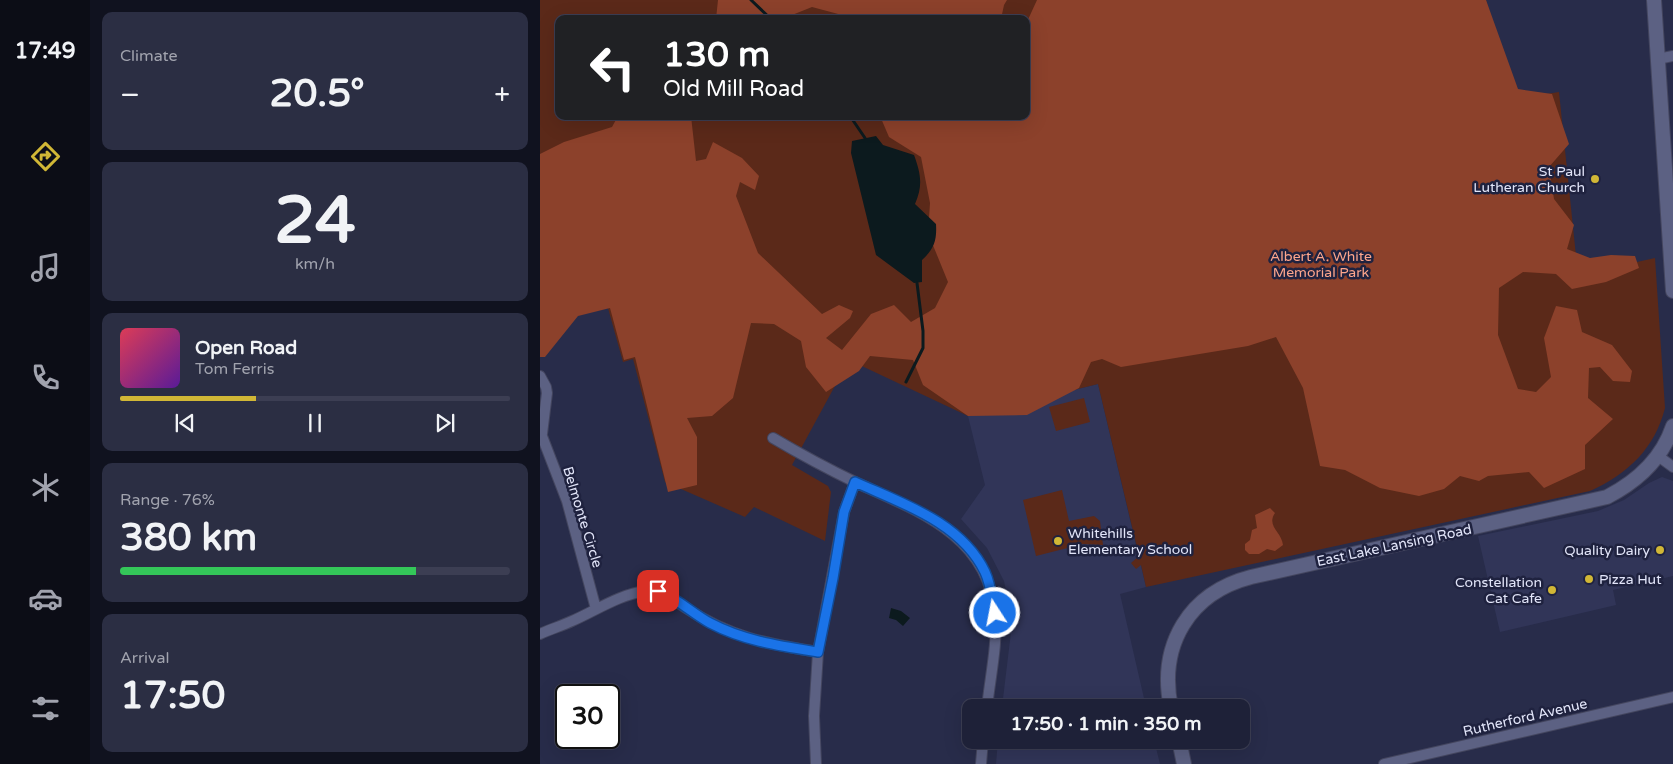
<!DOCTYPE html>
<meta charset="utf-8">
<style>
:root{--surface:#1e2138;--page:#2b2e43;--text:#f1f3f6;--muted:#a1a3ae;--line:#3c3e53;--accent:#d1b736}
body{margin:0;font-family:"Varela Round",sans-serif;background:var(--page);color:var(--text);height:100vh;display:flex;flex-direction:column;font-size:19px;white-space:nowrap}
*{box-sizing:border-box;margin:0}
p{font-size:16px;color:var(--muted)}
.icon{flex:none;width:28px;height:28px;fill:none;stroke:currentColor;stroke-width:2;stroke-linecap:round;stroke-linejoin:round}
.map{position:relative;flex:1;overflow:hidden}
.panel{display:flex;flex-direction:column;gap:12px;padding:12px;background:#10121f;width:450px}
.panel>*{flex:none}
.hud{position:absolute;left:15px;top:15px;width:475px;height:105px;border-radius:10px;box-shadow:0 5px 20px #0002,0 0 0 1px var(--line);background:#202124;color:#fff;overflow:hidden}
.speed{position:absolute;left:15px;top:684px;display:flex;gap:10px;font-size:25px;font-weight:700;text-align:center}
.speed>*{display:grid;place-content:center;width:65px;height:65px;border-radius:50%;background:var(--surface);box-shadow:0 5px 20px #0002,0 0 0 1px var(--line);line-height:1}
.speed .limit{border:2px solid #111;border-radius:8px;background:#fff;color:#111}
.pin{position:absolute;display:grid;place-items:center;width:42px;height:42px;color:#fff;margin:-21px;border-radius:10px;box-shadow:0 2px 8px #0006}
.me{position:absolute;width:55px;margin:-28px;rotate:349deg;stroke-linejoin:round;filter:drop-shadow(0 0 4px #0008)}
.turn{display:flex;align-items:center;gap:18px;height:105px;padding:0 25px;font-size:22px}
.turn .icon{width:65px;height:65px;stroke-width:2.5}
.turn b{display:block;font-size:35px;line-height:42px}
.big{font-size:38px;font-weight:700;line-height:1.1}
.panel .tile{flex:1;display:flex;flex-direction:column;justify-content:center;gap:8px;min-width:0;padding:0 18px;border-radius:10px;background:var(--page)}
.panel .dial{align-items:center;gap:0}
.dial b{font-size:65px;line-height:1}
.song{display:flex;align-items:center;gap:15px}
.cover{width:60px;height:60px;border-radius:8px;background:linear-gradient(135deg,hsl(350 70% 55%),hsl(270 70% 35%))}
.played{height:5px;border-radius:2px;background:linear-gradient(90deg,var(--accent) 35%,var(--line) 35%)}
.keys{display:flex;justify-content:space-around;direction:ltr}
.heat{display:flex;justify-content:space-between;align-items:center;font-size:28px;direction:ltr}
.charge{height:8px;border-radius:4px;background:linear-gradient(90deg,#34c759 76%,var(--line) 0)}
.trip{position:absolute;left:422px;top:699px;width:288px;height:50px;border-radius:10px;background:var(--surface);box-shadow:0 5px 20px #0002,0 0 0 1px var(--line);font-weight:700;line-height:50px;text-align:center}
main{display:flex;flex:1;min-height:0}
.menu{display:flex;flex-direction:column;width:90px;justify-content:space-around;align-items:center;background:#0c0d16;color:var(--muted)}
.menu .icon{width:35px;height:35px}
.menu .on{color:var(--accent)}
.menu b{font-size:22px;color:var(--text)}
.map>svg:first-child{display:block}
</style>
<main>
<nav class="menu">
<b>17:49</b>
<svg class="icon on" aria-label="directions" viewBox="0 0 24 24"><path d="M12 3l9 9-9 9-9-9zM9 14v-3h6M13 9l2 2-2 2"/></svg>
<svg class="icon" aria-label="music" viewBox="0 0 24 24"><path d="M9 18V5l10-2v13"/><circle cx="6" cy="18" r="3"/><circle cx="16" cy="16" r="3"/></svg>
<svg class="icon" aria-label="phone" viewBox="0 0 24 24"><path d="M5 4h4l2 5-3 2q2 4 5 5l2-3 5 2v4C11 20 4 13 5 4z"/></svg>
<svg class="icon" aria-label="climate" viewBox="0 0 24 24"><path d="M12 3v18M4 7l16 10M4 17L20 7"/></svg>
<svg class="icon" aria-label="car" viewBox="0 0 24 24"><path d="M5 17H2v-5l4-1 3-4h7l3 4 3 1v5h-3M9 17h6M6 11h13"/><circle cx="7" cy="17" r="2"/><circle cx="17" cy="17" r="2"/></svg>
<svg class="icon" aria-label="filters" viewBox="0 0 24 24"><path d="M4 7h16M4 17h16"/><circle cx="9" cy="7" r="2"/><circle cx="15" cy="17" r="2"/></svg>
</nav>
<section class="panel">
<div class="tile"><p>Climate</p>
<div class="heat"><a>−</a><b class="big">20.5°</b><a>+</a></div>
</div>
<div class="tile dial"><b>24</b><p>km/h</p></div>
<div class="tile">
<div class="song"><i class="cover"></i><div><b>Open Road</b><p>Tom Ferris</p></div></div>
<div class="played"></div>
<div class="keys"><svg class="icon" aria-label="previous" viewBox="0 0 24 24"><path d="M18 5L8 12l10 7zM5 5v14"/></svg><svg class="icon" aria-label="pause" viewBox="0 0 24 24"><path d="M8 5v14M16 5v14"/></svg><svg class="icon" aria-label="next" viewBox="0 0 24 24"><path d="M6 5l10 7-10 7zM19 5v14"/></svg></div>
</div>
<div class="tile"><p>Range · 76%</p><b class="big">380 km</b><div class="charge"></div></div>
<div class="tile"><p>Arrival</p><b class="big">17:50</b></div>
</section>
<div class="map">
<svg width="1133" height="764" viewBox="0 0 1133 764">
<rect width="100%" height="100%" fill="#282c4a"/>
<path fill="#313558" d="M558,384l48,203 -26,7 26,113h-144l9,-75 -3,-32 -4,-19 -17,-33 -26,-29 24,-34 -17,-69z
M1122,477l11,4v95l-60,14 3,15 -116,27 -22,-96 120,-25 26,-11 25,-17z
M458,740h156l6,24h-164z"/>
<path fill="#5b2919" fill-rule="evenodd" d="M0,0h946l29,99 44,-7 19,183 77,-17 10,150c-10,40 -37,66 -75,83l-444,96 -5,-22 -5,4 -5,-6 8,-7 -41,-172 -130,32 -119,-56 -57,105 36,21 3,6 -6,49 -71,-34 -9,10 -80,-35 -32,-123 -10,3 -17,-61 -66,-30zM19,19h467v97h-467z
M544,398l6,24 -34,9 -7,-24z
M522,490l7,31 25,-5 6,5 3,24 -20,-1 -47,12 -13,-56z"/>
<path fill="#8c412b" d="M178,0h289l-3,5 -3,14h-144l-45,-12 -30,12h-66z
M497,0h449l32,89 34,5 17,50 -20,23 5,32 20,26 -7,24 23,9 21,-3 24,1 4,12 -33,14 -34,7 -16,-15 -33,-2 -24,16 -1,47 20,54 18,3 15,-15 -7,-39 12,-32 21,4 5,22 30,13 20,26 -2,11 -17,-1 -13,-14 -11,1 -1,30 25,21 -28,26v24l-41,19 -15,-16 -41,4 -9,5 -19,-5 -16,13 -25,7 -39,-8 -35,-18 -25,-4 -17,-78 -27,-51 -28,9 -127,21 -19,-8 -11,3 -12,26 -52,27 -59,1 -45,-31 -10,-25 -43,-4 -11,15 -33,21 -20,-25 -5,-26 -27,-17 -23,-1 -18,75 -21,18 -25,2 10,19v48l-29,7 -33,-135 -11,3 -14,-52 -32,8 -33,41h-5v-203l24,-12 48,-15 6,-11h73l5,45 10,-2 7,-17 29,16 17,18 -4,14 -15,-8 -4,14 22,57 64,61 17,-9 14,6 -3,7 -24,20 16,12 29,-36 23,-9 17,17 24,-14 13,-26 -20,-49 2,-30 -9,-46 -32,-20 -9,-21h146v-92z
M730,508l5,5c-9,13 7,19 8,32l-8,6 -8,-2 -8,5h-10l-4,-4v-6l5,-4 2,-10 5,-2 -2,-13z"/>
<path fill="#0c1a1e" d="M336,136l7,9 31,10c7,19 9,31 1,49l21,20c1,17 -2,25 -14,36v22l-8,1 -38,-28 -25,-102 1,-12z
M351,608l10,3 9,7 -7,8 -7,-6 -7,-2z"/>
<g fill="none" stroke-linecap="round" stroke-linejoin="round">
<path stroke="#0c1a1e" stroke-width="3" d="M211,0l20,19
M310,116l15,22
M366,382l17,-34v-17l-6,-48"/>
<defs>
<path id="minor" d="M1118,59l15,-3
M0,376l6,11 1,6 -5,41
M0,431l27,70 29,108
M233,438c27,16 55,31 84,45 61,28 131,52 138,130 3,31 -5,64 -8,95
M1118,456l15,11
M0,634c11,-5 21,-8 32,-13 23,-10 48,-27 74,-30 18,-2 26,8 40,17 43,29 82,36 132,44
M276,764l-2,-48 4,-64 26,-140 11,-30
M441,764l2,-24
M844,764l289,-67"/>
<path id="secondary" d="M1114,0l19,291
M631,708c-13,-63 18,-115 80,-131l356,-80c31,-16 55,-38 66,-71
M639,740l5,24"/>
</defs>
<use href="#minor" stroke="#44465f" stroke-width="12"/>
<use href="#secondary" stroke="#44465f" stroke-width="16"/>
<use href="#minor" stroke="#5c6183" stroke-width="10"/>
<use href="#secondary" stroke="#5c6183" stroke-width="14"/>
</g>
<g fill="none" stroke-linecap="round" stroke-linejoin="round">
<defs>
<path id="route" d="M118,591c19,7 34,22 52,32 34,18 70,23 108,29l15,-74 11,-66 11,-30c46,21 106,40 130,90 6,13 7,27 10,41"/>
</defs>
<use href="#route" stroke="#114b97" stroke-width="12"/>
<use href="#route" stroke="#1a73e8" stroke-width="9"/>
</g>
<g fill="#d1b736" stroke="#1f223f" stroke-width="2">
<circle cx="1055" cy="179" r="5"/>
<circle cx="518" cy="541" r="5"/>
<circle cx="1120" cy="550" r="5"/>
<circle cx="1049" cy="579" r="5"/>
<circle cx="1012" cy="590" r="5"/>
</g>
<g text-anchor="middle" stroke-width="5" stroke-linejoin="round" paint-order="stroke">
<g font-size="14" fill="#e2e5f9" stroke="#1f223f" text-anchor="end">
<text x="1045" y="176">St Paul<tspan x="1045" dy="16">Lutheran Church</tspan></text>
<text x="528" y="538" text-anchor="start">Whitehills<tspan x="528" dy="16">Elementary School</tspan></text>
<text x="1110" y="555">Quality Dairy</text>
<text x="1059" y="584" text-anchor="start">Pizza Hut</text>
<text x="1002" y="587">Constellation<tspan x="1002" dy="16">Cat Cafe</tspan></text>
</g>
<g font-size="14" fill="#fea68c" stroke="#1f223f">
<text x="781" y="261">Albert A. White<tspan x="781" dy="16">Memorial Park</tspan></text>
</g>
<g font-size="14" fill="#e2e5f9" stroke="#1f223f">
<text transform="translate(43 517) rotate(73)" y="5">Belmonte Circle</text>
<text transform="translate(854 545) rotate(-12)" y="5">East Lake Lansing Road</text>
<text transform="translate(985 717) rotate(-13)" y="5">Rutherford Avenue</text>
</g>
</g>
</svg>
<div class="speed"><div class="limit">30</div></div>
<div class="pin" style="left:118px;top:591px;background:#d93025"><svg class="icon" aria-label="arrive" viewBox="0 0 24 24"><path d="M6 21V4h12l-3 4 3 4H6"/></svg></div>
<svg class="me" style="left:455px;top:613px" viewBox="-20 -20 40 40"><circle r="17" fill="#1a73e8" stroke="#fff" stroke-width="3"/><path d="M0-11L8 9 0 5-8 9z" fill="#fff"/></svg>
<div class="trip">17:50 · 1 min · 350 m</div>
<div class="hud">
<div class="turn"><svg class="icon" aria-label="left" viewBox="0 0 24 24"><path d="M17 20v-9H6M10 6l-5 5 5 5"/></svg><div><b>130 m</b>Old Mill Road</div></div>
</div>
</div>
</main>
